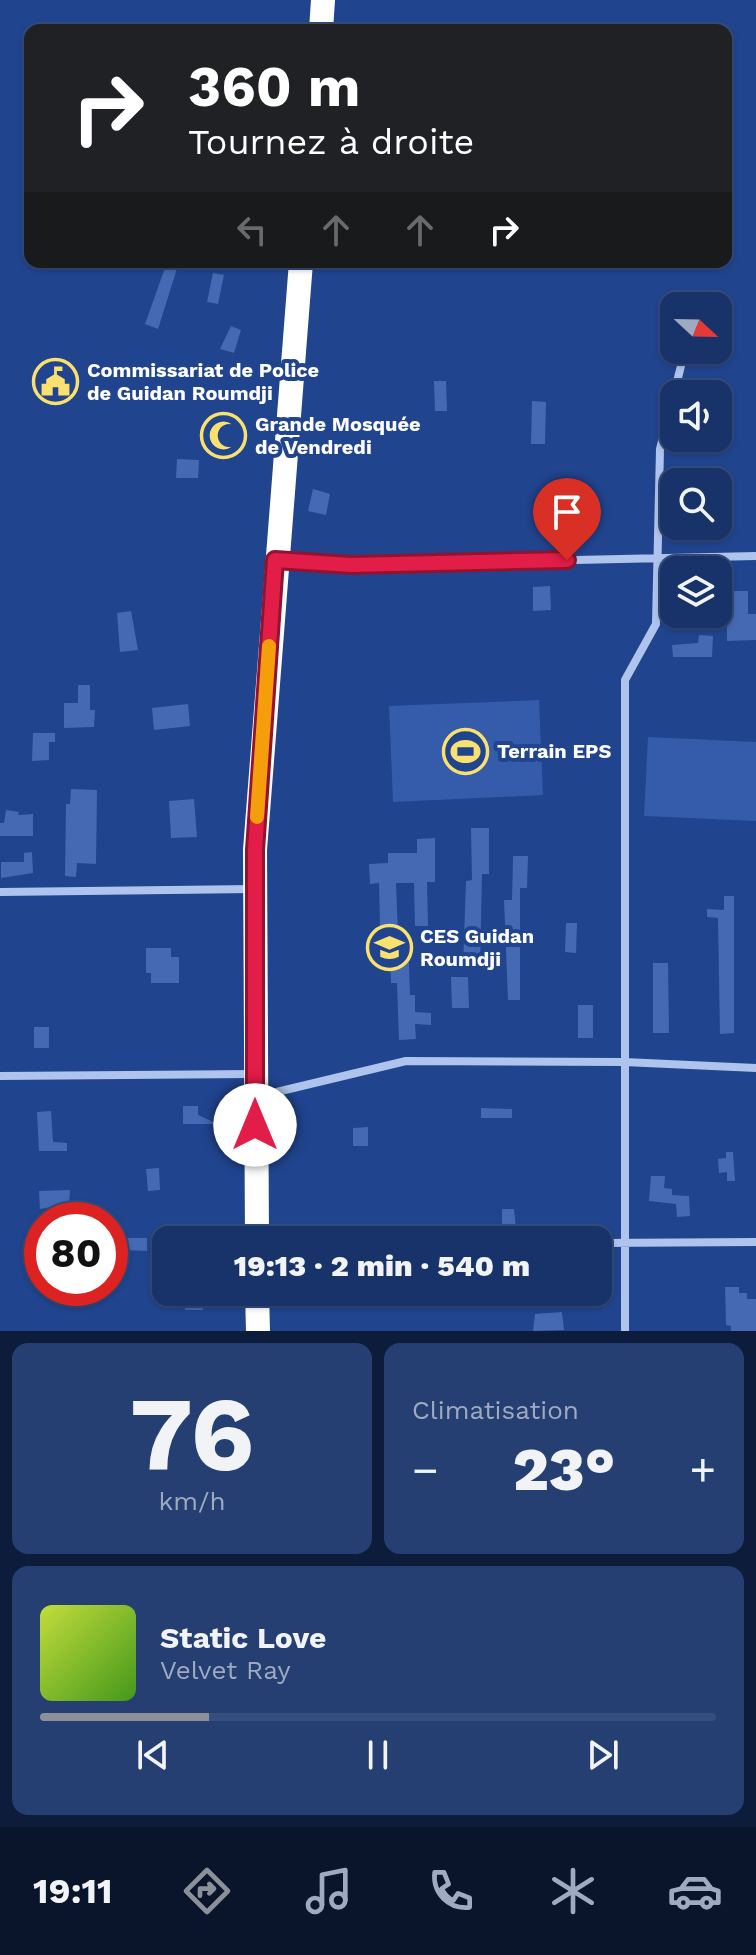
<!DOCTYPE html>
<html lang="fr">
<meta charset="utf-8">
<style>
:root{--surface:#18336a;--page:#253f72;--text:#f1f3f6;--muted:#9faac1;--line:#364e7e;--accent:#8c9099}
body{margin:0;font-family:"Work Sans",sans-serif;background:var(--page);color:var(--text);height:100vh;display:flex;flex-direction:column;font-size:30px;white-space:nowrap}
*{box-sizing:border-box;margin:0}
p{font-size:26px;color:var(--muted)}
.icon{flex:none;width:44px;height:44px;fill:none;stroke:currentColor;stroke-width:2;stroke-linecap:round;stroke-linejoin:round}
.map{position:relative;height:1331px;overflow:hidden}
.side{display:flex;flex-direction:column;gap:12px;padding:12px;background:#0d1c3a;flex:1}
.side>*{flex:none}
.banner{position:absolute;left:24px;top:24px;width:708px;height:244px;border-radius:16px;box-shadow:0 2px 6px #0004,0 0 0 2px var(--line);background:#202124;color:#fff;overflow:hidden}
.needle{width:52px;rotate:112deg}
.tools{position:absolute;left:660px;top:292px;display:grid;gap:16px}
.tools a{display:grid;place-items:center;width:72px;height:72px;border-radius:16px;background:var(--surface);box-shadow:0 2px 6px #0004,0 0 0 2px var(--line);font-size:40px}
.speed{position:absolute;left:24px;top:1202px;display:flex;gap:16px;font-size:40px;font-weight:700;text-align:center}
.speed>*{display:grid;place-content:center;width:104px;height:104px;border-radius:50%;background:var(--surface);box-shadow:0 2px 6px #0004,0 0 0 2px var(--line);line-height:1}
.speed .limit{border:12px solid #d22;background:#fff;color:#111}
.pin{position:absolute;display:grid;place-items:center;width:68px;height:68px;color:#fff;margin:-82px -34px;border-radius:50% 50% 50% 0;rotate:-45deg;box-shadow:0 0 8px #0007}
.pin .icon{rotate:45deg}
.me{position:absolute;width:88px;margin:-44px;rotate:0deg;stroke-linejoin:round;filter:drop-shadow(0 0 6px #0008)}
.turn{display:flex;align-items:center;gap:28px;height:168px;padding:0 32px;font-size:36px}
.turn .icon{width:104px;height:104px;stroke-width:2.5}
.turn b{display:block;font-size:56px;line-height:68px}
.lanes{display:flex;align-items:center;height:76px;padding:0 32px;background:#0003;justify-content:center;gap:40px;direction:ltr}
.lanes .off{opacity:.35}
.big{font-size:60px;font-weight:800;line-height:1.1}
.side .widget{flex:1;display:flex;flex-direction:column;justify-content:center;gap:12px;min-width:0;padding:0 28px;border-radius:16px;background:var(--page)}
.side .dial{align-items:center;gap:0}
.dial b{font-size:104px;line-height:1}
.song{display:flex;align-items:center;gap:24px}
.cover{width:96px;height:96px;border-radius:12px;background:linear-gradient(135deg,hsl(70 70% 55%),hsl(100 70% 35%))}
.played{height:8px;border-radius:4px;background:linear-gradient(90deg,var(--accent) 25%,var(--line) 25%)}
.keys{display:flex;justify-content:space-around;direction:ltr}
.heat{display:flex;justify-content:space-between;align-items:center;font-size:44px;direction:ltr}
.side .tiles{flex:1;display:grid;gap:12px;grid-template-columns:1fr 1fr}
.widget:last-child{grid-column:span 2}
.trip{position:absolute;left:152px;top:1226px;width:460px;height:80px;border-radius:16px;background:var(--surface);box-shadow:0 2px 6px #0004,0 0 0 2px var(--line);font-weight:800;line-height:80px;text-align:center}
.tab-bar{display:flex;height:128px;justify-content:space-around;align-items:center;background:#0a142a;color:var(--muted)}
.tab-bar .icon{width:56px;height:56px}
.tab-bar .selected{color:var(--accent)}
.tab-bar b{font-size:36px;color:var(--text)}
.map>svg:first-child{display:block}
</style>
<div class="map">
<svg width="756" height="1331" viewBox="0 0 756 1331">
<rect width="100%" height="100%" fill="#20448e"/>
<path fill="#345cab" d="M539,700l4,95 -150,7 -4,-96z
M648,737l108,5v79l-112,-5z"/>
<path fill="#456ab3" d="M167,262h12l-21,67 -13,-5z
M213,273l11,2 -6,29 -11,-2z
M231,326l10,4 -7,23 -14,-4z
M60,363l1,13h6v24h-21v-36z
M434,381h12l1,30h-12z
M532,401l14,1 -1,42h-14z
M215,416l22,2 -3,32 -22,-2z
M177,459l22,1 -1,18h-22z
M313,489l17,5 -4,21 -18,-4z
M554,496h14v16h-14z
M550,586l1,24 -18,1v-24z
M732,591h16v23h8v26l-29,1v-26h5z
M131,611l7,39 -18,2 -3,-39z
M699,635l14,1 -1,21h-39l-1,-12 26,-2z
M78,685h12v25h5l-1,17 -30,1v-25h14z
M188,704l2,22 -36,4 -2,-22z
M33,733h22v9h-6v18l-17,1z
M71,789l26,1 -1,74 -19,-1 -1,14 -11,-1 1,-72h4z
M194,799l3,38 -26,1 -2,-37z
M6,810l13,2 -1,3 15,-1v22h-33v-13h4z
M471,828h18v46h-7l-2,93 -17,1 3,-87 6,-1z
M435,838v44h-8l1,44h-13l-1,-43h-18l2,52h10l2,60h5v17l16,1v12l-16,-1 1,15 -17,1 -2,-57h-6l-2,-57h-9l-1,-43 -9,1 -1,-20 19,-1v-10h29v-14z
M32,852l1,21 -32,5v-16h23v-9z
M513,856h15l-1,32h-7v112h-12l-4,-100h8z
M724,896h10v137l-14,1 -2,-116 -11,-1v-8l17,1z
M566,923h11l-1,30 -11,-1z
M146,948h25v9h8v26h-28v-10h-5z
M653,963h15l1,70h-16z
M451,977h17l1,31h-17z
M578,1005h15v33h-15z
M34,1027h15v21h-15z
M183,1106h15v9l20,9h-35z
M481,1108l31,1v9h-31z
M51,1111l2,31 14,1v8h-28l-2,-39z
M368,1127v19h-15v-18z
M726,1152h7l2,29h-8v-9l-8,1 -1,-14 8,-1z
M159,1168l1,22 -12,1 -2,-22z
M651,1176h14l-1,12 8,1v6l17,1 1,20 -13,1 -1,-13 -27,-3z
M70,1190l-1,14 -29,5 -1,-18z
M502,1209h12l2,19h-14z
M123,1238h24v13l-25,-1z
M725,1287h14v6h8v6h9v32h-25v-5l-5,-1z
M185,1292h17l1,18h-18z
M562,1312l2,18 -31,1 2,-17z"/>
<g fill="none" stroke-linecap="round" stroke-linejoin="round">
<path stroke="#afc4ec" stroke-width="8" d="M281,560l70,5 405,-9
M0,892l254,-3
M0,1076l255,-2
M260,1096l146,-35 218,1 132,6
M598,1243l158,-1
M625,1331v-651l31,-56 4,-175 25,-99"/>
<path stroke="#fff" stroke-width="24" d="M321,30l2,-30
M257,1240l-2,-390 46,-588
M257,1292l1,39"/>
</g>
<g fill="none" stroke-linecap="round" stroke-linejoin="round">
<defs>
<path id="route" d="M255,1125v-275l20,-290 76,5 216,-5"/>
</defs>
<use href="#route" stroke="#92132f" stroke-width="20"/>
<use href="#route" stroke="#e11d48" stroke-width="14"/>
<path stroke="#f59e0b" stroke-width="14" d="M257,817l12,-171"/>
</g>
<defs>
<symbol id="civic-ring" viewBox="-11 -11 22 22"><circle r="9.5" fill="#20448e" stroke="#fae16f" stroke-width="1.5"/><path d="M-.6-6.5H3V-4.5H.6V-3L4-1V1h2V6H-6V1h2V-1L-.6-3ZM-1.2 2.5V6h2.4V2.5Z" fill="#fae16f"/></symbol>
<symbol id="mosque-ring" viewBox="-11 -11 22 22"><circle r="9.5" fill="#20448e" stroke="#fae16f" stroke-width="1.5"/><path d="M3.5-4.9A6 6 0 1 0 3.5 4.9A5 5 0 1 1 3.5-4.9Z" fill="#fae16f"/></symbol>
<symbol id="stadium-ring" viewBox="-11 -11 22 22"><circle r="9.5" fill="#20448e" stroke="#fae16f" stroke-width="1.5"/><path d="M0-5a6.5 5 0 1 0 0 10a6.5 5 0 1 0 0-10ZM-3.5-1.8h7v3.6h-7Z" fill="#fae16f"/></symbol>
<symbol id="school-ring" viewBox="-11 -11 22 22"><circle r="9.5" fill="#20448e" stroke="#fae16f" stroke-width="1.5"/><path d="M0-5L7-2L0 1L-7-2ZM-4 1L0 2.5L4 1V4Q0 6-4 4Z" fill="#fae16f"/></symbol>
</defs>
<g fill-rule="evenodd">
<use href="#civic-ring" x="30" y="356" width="51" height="51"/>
<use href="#mosque-ring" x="198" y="410" width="51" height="51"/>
<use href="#stadium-ring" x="440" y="726" width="51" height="51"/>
<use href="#school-ring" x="364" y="922" width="51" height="51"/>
</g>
<g text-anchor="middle" stroke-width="8" stroke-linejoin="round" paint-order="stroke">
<g font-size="20" font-weight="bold" fill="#fff" stroke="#20448e" text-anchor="start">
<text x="87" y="377">Commissariat de Police<tspan x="87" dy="23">de Guidan Roumdji</tspan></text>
<text x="255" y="431">Grande Mosquée<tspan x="255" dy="23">de Vendredi</tspan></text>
<text x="497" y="758">Terrain EPS</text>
<text x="420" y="943">CES Guidan<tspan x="420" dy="23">Roumdji</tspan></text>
</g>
</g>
</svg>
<div class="tools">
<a><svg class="needle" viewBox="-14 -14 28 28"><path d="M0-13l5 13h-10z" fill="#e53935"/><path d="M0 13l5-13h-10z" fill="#9faac1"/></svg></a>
<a><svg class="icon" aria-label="sound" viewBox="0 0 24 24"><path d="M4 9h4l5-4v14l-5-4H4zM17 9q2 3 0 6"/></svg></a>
<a><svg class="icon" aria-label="search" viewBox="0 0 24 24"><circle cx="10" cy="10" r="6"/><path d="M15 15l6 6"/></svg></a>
<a><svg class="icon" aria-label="layers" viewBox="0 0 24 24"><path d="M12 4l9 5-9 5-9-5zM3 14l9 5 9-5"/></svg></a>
</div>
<div class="speed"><div class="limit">80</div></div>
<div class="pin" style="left:567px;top:560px;background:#d93025"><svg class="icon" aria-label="arrive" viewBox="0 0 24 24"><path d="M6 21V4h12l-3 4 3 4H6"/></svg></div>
<svg class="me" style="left:255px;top:1125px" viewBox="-20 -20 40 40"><circle r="19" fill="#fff"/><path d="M0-13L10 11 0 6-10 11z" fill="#e11d48"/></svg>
<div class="trip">19:13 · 2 min · 540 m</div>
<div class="banner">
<div class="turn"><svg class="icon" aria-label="right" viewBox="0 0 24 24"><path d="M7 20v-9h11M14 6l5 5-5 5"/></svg><div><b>360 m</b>Tournez à droite</div></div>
<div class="lanes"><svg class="icon off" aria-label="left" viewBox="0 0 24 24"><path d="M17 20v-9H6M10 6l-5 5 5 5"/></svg><svg class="icon off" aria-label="ahead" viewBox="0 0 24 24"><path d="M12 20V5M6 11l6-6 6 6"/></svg><svg class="icon off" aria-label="ahead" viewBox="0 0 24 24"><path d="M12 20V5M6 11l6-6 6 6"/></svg><svg class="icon" aria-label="right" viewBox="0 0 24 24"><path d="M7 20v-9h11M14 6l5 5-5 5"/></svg></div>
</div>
</div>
<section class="side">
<div class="tiles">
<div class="widget dial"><b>76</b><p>km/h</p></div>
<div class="widget"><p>Climatisation</p>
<div class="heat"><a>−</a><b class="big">23°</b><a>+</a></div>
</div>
<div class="widget">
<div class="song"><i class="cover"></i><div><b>Static Love</b><p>Velvet Ray</p></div></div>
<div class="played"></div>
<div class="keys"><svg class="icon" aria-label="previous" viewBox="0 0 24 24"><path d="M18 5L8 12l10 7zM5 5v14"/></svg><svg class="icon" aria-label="pause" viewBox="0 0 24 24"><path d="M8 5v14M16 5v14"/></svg><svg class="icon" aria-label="next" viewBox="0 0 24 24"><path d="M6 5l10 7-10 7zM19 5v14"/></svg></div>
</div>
</div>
</section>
<nav class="tab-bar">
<b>19:11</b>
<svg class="icon selected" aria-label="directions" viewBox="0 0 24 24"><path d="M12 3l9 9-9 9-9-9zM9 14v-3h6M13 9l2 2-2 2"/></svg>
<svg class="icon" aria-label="music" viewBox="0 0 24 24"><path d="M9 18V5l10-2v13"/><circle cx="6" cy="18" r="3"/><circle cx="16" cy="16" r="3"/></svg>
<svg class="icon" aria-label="phone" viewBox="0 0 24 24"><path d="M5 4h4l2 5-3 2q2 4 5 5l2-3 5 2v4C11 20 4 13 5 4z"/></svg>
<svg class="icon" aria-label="climate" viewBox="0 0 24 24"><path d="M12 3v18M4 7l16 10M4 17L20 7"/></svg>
<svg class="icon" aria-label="car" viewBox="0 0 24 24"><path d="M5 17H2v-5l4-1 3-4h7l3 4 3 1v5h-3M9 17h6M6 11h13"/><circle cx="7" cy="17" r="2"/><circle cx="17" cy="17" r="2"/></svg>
</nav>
